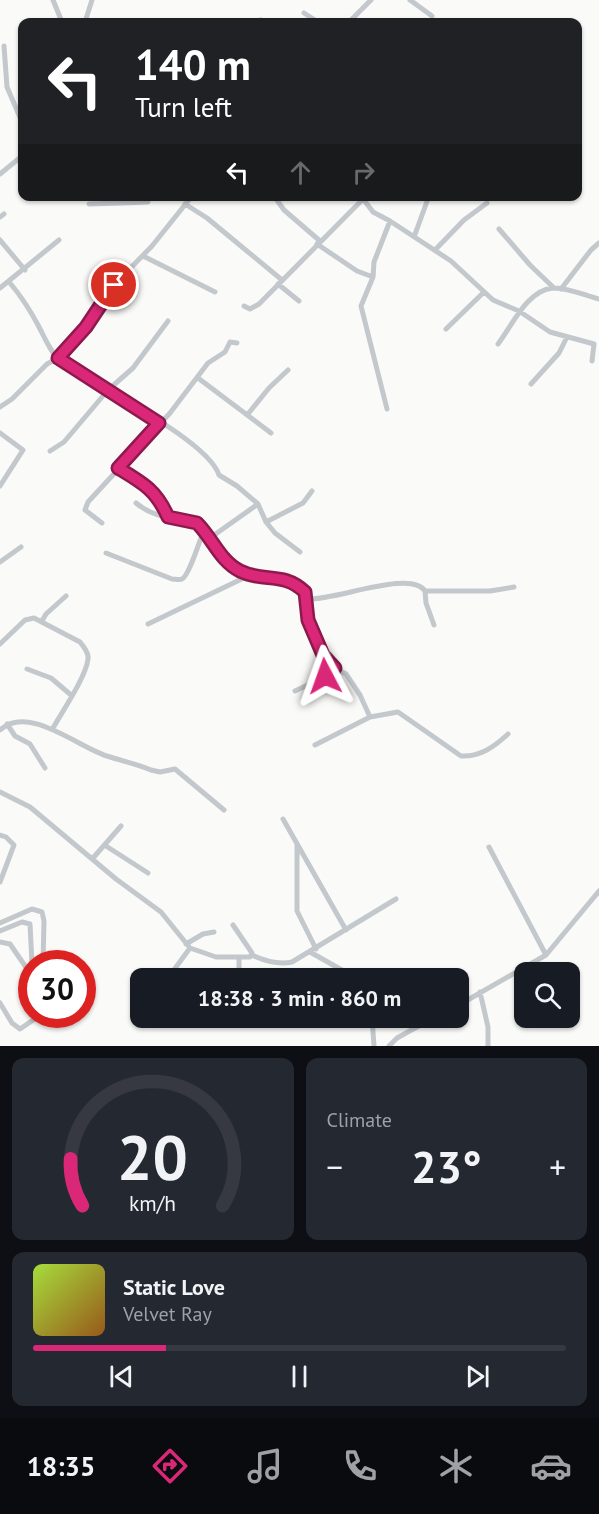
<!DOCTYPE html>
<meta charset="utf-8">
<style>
:root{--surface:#171b24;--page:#242831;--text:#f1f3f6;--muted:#9ea1a6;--line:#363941;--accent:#db2777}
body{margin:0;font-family:"PT Sans",sans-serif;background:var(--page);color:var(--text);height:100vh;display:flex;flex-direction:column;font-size:22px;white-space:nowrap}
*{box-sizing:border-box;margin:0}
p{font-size:20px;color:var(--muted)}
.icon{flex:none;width:33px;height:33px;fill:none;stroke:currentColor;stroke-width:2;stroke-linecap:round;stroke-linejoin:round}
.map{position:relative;height:1046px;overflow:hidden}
.drawer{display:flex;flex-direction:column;gap:12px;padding:12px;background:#0d0f14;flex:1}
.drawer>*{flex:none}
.banner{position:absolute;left:18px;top:18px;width:564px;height:183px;border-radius:12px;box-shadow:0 2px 4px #0004;background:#202124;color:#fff;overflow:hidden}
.buttons{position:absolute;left:514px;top:962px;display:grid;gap:12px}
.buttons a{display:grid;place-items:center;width:66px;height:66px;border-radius:12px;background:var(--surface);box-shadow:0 2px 4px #0004;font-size:30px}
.speed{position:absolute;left:18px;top:950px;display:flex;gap:12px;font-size:30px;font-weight:700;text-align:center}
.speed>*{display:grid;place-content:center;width:78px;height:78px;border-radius:50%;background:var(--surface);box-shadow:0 2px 4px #0004;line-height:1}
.speed .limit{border:9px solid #d22;background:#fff;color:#111}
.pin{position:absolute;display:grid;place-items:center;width:51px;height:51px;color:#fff;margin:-26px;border:3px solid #fff;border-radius:50%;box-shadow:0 2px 6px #0007}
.me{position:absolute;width:66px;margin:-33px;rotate:356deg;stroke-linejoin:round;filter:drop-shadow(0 0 4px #0008)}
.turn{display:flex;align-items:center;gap:21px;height:126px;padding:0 18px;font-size:27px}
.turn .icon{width:78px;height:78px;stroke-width:2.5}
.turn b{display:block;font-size:42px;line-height:51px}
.lanes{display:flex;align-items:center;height:57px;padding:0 18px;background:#0003;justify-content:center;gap:30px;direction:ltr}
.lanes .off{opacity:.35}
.big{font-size:45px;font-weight:600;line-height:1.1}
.drawer .card{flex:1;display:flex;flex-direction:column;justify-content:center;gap:9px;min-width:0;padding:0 21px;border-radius:12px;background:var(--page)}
.drawer .dial{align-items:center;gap:0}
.dial svg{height:156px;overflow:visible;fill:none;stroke:var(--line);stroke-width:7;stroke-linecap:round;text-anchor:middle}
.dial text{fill:var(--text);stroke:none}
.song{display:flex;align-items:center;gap:18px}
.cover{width:72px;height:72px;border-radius:9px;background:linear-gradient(135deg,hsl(80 70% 55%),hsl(30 70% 35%))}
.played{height:6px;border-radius:3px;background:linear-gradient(90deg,var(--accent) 25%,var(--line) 25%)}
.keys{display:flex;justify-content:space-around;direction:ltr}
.heat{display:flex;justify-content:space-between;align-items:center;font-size:33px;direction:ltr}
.drawer .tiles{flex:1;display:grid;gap:12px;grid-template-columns:1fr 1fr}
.card:last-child{grid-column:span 2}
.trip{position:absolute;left:130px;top:968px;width:339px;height:60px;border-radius:12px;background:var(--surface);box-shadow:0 2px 4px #0004;font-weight:600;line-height:60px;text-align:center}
.tab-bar{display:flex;height:96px;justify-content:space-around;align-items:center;background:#090b0e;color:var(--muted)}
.tab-bar .icon{width:42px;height:42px}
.tab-bar .current{color:var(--accent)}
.tab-bar b{font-size:27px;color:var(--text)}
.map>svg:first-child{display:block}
</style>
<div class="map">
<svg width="599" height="1046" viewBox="0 0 599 1046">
<rect width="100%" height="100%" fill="#fafaf8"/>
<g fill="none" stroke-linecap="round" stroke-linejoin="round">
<path stroke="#c3c8cc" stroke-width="5" d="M53,0l9,22
M410,0l22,16
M304,13l14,9
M261,20l3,2
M85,22l7,-22
M349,22l22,-22
M4,46l3,41 15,35
M0,174l22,-18
M274,196l10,14 36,31
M361,196l12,16 17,9 61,40 42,39 26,11 31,21 44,12 -2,17
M121,203l27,-1
M89,204l32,-1v-7
M185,204l22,14 75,62
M0,217l4,-3
M499,229l31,36 24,23
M414,237l15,-41
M0,240l25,30
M317,244l40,27 16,6
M435,250l29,-30 23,-17
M143,256l72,36
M10,283c11,13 20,27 28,42 6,11 12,27 22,35 35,26 147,79 159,115l18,11 21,18 8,18 9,11 25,19
M278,284l21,17
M0,288l59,-48
M561,289l30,-39 8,-7
M244,306l6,3 9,-5 107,-108
M446,329l38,-37
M498,344c14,-18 29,-54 55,-56 14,-1 33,8 46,11
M198,378l73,55
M531,384l28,-31 8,-16
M0,407l12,-8 35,-35 11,-6 21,-23 35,-50 38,-39 40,-50
M387,409l-26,-103 12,-29 1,-15 16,-41
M248,414l21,-26 19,-18
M0,433l23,17 -23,36
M50,451l14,-9 44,-52 25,-22 35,-47
M119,468c24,15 38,22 49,49
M136,503c19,16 38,14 61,20l24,32 17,15 12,5 38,4 17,13 3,28 15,35 12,13 11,6 14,21 10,22
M266,522l37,-19 9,-12
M102,523l-17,-13 3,-8 82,-89 38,-50 17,-11 5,-10 7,1
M210,538l48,-34
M106,553l66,26c3,0 8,1 10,0 7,-3 18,-40 22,-49
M0,562l21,-15
M425,591h65l24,-4
M307,599c27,2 104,-30 118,-8l1,12 8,22
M42,621l4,-7 20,-18
M148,624l102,-49
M0,644l25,-24 9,-2 46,24c4,5 9,11 8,17 -2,18 -26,53 -35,69
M27,669l24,9 20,17
M295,691l19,-9 21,-14
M7,724l8,12 15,8 15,24
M0,730c28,-26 78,17 107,26 15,5 30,8 44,14l9,2 15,-3 49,41
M315,745l55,-28 28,-5 63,44c19,1 33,-9 47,-22
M0,792l30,15 86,72 45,33 29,36 26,9h34l2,-4 -19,-28
M283,819l63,111
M0,835l6,2 8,8 -14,37
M297,845v66l19,38
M106,846l42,27
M489,847l57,108
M93,858l28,-32
M0,923l32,-14 10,3 2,9 -1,42
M0,931l22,-9 8,2 2,40
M0,942l10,2 22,32
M186,944l17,-10 11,-2
M310,952l46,26
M252,955c13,6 26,10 40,7l104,-63
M168,978l22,-30
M235,978l4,-8v-13
M480,992l8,35v19
M0,1003l12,20 8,6 22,-15
M459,1005l87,-50 53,-64
M372,1017l2,29
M389,1046l8,-8 38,-21"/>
</g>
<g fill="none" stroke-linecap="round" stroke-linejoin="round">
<defs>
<path id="route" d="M114,285l-28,42 -28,31 101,65 -41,45c25,15 38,22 50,49l29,6c16,16 23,38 43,48 24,12 43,0 65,21l3,28 15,35 12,13 -10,8"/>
</defs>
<use href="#route" stroke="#8e194d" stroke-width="15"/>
<use href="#route" stroke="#db2777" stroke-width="10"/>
</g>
</svg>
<div class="buttons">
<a><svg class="icon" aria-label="search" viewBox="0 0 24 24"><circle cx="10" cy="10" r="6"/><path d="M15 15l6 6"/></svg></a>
</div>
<div class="speed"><div class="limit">30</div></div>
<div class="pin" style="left:114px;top:285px;background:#d93025"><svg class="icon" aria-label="arrive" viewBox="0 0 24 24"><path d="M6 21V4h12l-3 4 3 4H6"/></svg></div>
<svg class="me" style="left:325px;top:676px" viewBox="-20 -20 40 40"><path d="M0-17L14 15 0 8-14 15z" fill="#db2777" stroke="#fff" stroke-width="4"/></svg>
<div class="trip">18:38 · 3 min · 860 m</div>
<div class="banner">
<div class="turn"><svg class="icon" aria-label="left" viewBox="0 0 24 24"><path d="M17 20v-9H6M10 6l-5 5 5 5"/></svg><div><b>140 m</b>Turn left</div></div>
<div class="lanes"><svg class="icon" aria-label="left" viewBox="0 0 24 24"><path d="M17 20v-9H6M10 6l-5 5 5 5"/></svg><svg class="icon off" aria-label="ahead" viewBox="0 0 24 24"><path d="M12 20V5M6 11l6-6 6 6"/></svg><svg class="icon off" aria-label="right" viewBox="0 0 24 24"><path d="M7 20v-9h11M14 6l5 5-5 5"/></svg></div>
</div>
</div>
<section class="drawer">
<div class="tiles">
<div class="card dial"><svg viewBox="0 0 100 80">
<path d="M14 69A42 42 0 1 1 86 69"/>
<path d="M14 69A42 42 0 0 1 8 45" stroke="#db2777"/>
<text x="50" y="56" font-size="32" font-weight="700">20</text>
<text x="50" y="72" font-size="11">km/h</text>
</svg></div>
<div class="card"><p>Climate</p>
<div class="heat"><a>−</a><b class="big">23°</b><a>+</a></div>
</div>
<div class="card">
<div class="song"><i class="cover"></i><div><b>Static Love</b><p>Velvet Ray</p></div></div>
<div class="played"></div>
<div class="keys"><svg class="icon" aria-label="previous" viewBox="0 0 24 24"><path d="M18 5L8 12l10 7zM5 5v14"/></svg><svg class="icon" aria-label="pause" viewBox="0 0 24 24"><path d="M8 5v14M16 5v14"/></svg><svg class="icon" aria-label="next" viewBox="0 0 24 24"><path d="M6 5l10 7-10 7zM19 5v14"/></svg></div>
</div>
</div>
</section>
<nav class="tab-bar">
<b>18:35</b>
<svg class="icon current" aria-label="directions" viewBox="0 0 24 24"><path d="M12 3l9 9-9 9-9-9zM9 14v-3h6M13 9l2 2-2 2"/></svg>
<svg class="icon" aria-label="music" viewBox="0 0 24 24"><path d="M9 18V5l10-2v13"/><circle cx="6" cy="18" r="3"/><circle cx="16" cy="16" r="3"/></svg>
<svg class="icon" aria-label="phone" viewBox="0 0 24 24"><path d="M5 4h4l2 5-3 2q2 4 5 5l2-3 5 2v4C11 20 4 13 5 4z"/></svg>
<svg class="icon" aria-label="climate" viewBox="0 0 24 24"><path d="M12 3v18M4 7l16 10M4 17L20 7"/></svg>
<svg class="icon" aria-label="car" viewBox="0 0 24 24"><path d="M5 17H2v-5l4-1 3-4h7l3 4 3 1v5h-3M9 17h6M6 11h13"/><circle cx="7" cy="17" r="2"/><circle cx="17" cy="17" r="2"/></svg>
</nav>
